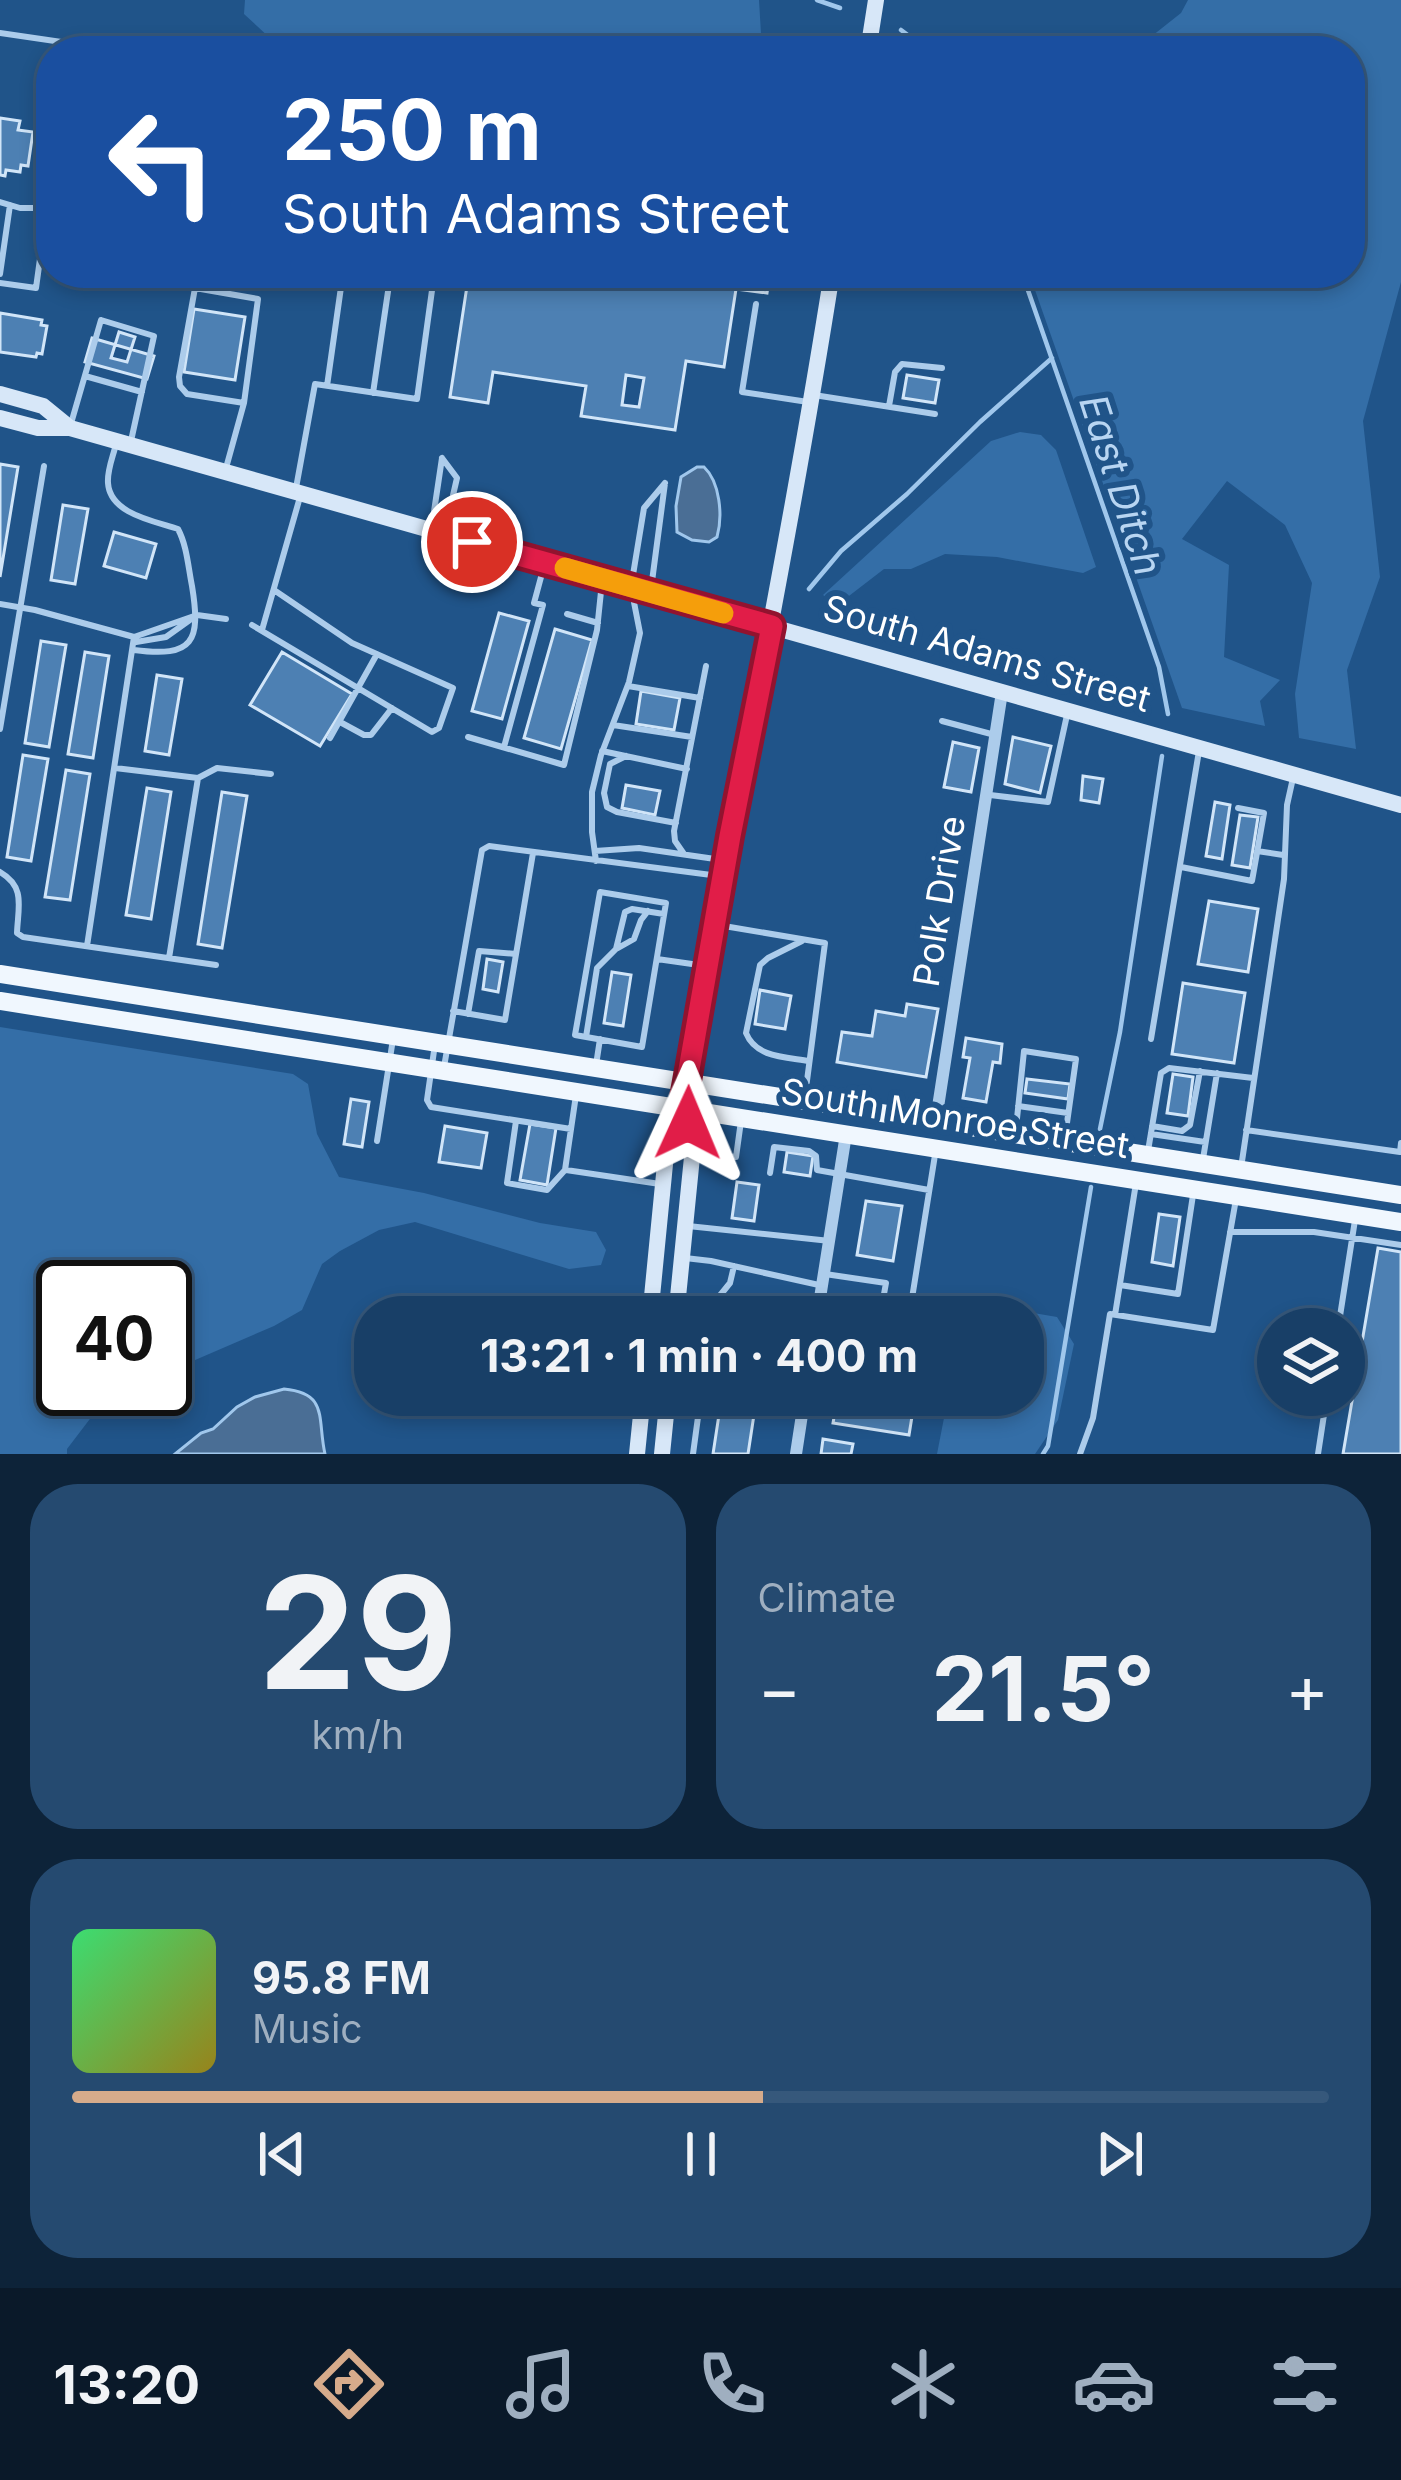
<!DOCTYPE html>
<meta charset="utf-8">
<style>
:root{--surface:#183f67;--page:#254a70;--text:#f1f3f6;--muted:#9fafc0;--line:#36587b;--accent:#d6ab8b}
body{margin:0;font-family:Inter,sans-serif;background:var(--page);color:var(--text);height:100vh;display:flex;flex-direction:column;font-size:45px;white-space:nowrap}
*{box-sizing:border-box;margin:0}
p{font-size:39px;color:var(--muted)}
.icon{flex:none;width:66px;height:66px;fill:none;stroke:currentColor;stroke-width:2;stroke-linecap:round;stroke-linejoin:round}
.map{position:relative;height:1454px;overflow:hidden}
.drawer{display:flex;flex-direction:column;gap:30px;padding:30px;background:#0d2339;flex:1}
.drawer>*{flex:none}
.top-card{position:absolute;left:36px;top:36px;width:1329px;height:252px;border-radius:48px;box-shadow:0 6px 18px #0003,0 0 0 3px var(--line);background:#1a4fa0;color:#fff;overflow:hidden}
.controls{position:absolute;left:1257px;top:1308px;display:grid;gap:24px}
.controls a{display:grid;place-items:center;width:108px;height:108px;border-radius:50%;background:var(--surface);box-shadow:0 6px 18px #0003,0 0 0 3px var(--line);font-size:60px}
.speed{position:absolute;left:36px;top:1260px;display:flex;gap:24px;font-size:60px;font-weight:700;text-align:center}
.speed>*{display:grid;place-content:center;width:156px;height:156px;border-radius:50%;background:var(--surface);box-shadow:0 6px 18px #0003,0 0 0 3px var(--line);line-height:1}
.speed .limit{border:6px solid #111;border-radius:18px;background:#fff;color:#111}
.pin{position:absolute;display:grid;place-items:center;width:102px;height:102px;color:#fff;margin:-51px;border:6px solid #fff;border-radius:50%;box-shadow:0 3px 12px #0007}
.me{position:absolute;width:132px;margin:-66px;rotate:1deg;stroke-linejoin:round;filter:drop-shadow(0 0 9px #0008)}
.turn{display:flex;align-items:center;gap:42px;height:252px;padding:0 48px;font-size:54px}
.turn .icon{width:156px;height:156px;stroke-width:2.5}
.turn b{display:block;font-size:84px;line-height:102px}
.big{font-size:90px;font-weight:700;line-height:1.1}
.drawer .widget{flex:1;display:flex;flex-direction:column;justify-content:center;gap:18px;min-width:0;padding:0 42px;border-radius:48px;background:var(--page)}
.drawer .dial{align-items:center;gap:0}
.dial b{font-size:156px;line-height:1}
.song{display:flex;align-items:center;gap:36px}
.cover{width:144px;height:144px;border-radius:18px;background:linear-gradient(135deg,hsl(140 70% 55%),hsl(50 70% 35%))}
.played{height:12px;border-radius:6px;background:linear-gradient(90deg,var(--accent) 55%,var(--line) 55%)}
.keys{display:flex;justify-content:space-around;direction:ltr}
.heat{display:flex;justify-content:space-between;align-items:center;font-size:66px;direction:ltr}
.drawer .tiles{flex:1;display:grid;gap:30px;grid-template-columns:1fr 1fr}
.widget:last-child{grid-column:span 2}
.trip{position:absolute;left:354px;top:1296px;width:690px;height:120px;border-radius:48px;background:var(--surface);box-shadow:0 6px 18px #0003,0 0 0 3px var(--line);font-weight:700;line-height:120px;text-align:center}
.dock{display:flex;height:192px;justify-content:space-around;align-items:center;background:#0a1929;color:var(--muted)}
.dock .icon{width:84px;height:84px}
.dock .active{color:var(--accent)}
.dock b{font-size:54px;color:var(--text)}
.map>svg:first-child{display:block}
</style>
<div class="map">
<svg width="1401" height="1454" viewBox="0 0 1401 1454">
<rect width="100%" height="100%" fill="#205489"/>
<path fill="#346ea7" d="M245,0h514l3,51h-410l-81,-12 -27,-25z
M1188,0h213v282l-38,139 17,156 -33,93 9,79 -57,-11 -4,-44 17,-111 -27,-58 -58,-44 -45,58 47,26 -5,92 56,23 -20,21 5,25 -83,-18 -153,-435h321v-222h-217l48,-38z
M1020,432l21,3 15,15 40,117 -13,6 -86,-16 -52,-3 -34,15h-27l-39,30 -13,2 -9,-6 168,-154z
M0,1027l293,47 15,10 9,50 22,43 85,16 116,30 56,9 10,18 -5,15 -32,4 -154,-47 -36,8 -39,21 -18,13 -20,46 -28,16 -109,47v-86h-102v102h71l-35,18 -32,42v5h-67z
M946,1307l59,1 52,9 17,27 -16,76 -23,34h-98l7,-36 -2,-23h81v-78h-78z"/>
<path fill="#4a6e95" stroke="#a0c7ec" stroke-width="3" d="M697,467h7c16,15 19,49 13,70l-8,5 -17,-2 -15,-8 -1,-26 5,-29z
M284,1389c45,4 33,30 41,65h-150l26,-21 12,-4 24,-22 18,-10z"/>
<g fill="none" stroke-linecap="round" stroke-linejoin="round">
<path stroke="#a0c7ec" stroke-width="4.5" d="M817,0l23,8
M901,30l28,21
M1022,273l137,394 9,47
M809,589l32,-38 66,-57 73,-72 72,-64
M1100,1129l20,-97 42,-276
M1043,1454l5,-8 43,-259"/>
</g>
<path fill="#4d80b3" stroke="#d1e5f8" stroke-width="3" fill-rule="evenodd" d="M0,118l20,3 -2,9 15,2 -5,34 -7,-1 -1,7 -14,-2 -1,6 -5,-1z
M469,273h301l-3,20 -31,-4 -12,78 -38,-6 -11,69 -94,-14 5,-30 -93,-14 -5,31 -38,-6zM626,375l18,3 -5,29 -17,-2z
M194,309l51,8 -10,63 -51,-8z
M0,313l42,7 -1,5 6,1 -5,28 -5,-1 -1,4 -36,-5z
M119,332l16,5 -8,25 -16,-4z
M92,338l62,18 -7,23 -62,-17z
M907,375l32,5 -4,23 -32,-5z
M0,464l18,3 -18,110z
M63,505l25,4 -13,75 -24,-4z
M114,532l42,12 -10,34 -42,-12z
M499,613l30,8 -27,98 -30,-8z
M555,629l37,11 -31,109 -37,-11z
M41,641l25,4 -17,102 -24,-4z
M85,652l24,4 -16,102 -25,-4z
M282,652l70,42 -32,52 -70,-41z
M157,675l25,4 -13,76 -24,-4z
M641,691l39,7 -6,32 -38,-6z
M1013,737l38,9 -11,47 -35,-9z
M953,742l26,6 -8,44 -27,-5z
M23,755l25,4 -17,102 -24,-4z
M66,770l24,4 -20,126 -25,-3z
M1083,776l20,3 -4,24 -18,-3z
M626,785l34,6 -5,24 -33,-7z
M147,788l24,4 -20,127 -25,-4z
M222,792l25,4 -25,152 -24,-4z
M1215,802l15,3 -8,54 -16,-3z
M1240,815l18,2 -8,51 -18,-3z
M1209,901l49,8 -10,63 -50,-8z
M487,959l16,3 -5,30 -15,-3z
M612,972l19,3 -8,51 -19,-3z
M1183,983l62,10 -11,70 -62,-9z
M760,990l31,6 -6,33 -30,-5z
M907,1004l31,5 -12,68 -89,-15 5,-30 30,4 4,-25 29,5z
M966,1038l36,6 -2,19 -7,-1 -7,40 -23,-4 7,-40 -7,-1z
M1173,1074l20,3 -5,39 -21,-3z
M1027,1079l43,5 -2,15 -43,-6z
M351,1099l18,3 -7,45 -18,-3z
M530,1124l26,4 -9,57 -27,-5z
M445,1126l42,7 -6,35 -42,-6z
M787,1152l26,4 -3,20 -26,-4z
M737,1182l22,3 -5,36 -22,-3z
M866,1201l36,5 -9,55 -36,-6z
M1159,1214l21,3 -7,49 -21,-4z
M1378,1248l23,4v202h-58z
M731,1301l39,7 -1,9h-41z
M722,1395h35l-9,59h-35z
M838,1395l76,9 -5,31 -76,-12z
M823,1439l30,5 -2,10h-30z"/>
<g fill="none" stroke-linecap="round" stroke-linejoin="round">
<path stroke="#accceb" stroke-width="6" d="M0,33l123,18
M0,202l20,6h27
M0,274l10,-69
M0,283l36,5 11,-80
M756,304l-14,88 66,10
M85,376l57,16
M327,386l16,-113
M373,393l17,-115
M814,395l121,19
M889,406l6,-34 7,-8 40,4
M70,427l31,-107 53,16 -23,105
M116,444c-3,13 -9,26 -8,39 2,31 46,38 70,46 9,17 10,37 14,57 9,55 2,72 -58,64
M442,458l15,20 -12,52
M226,468l18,-65 14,-104 -63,-11 -16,89 1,9 7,8 57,9
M296,488l19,-104 102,15 16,-116 -71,-10
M432,525l10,-67
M651,589l14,-106
M0,604l35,6 99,27 63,-22 29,4
M567,614l31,9
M252,625l180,107 7,-4 14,-40 -101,-45 -78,-53
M262,630l38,-133
M136,642l30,-5 28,-20
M628,686l72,12
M942,721l53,14
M340,722l24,13h7l21,-27
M613,725l79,12
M0,729l44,-263
M468,737l96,28 33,-135 5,-48
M330,738l47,-84
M504,747l39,-142 -9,-2 10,-37
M602,751l85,18
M626,756l-16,8 -6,29 3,14 10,5 59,11
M115,768l83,10 19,-10 54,6
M990,795l58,7 19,-87
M595,851l44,-3 83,12
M1257,851l26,4
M684,854l-9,-13 -1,-10 32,-165
M596,861l-4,-29v-40l9,-37 28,-73 11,-49 -9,-46 13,-79 21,-25
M1181,867l71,14 12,-68 -26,-5
M0,872c26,15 18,35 17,61l6,4 193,28
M600,892l66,11 -24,144 -67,-12z
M718,925l107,18 -20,153
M802,941l-34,17 -8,7 -14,68c10,25 40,24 63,28
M87,946l47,-309
M618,948l16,-9 7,-19 7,-9
M169,958l29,-180
M657,959l49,7
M453,1011l52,9 28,-167
M468,1014l11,-63 37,3
M586,1037l11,-69 19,-19 9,-37 7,-3 32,5
M1151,1039l48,-288
M435,1044l-8,56 4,7 140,22
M596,1065l4,-26
M444,1067l38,-217 7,-4 230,30
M1018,1106l50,7
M516,1121l-9,62 40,7 18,-20 11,-75
M1152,1126l30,5 8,-6 10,-54
M1016,1128l8,-77 52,8 -11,78
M1246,1130l154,22 1,-9
M1151,1134l54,8
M377,1141l16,-102
M1148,1151l13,-78 8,-5 84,10
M696,1154l40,3 5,-36
M1203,1159l14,-86
M1241,1168l43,-289 3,-74 6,-27
M566,1170l94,14
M770,1173l4,-26 35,4 7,5 1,14 112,20
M688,1226l142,15
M1230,1232h84l87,13
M685,1258l26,3 108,24
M1120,1285l58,9 15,-99
M820,1297l62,8 4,-22 -61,-9
M1115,1315l21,-132
M708,1317l1,-8 21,-26 4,-17
M909,1317l26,-162
M1338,1329l17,-109
M693,1454l8,-59
M1080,1454l13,-36 17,-104 103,16 23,-131
M1318,1454l9,-59"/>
<path stroke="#accceb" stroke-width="12" d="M936,1120l66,-428
M817,1317l29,-183
M796,1454l9,-59"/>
<path stroke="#d7e7f8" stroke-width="16" d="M868,51l8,-51
M0,394l43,12 27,22
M0,418l38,10h32l1331,377
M650,1317l16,-163 4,-19 12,-27c47,-279 106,-555 150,-835
M676,1317l16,-160 -3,-34 -7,-15
M637,1454l6,-59
M662,1454l6,-59"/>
<path stroke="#f0f7fe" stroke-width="18" d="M0,974l1401,221
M0,1001l1401,221"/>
</g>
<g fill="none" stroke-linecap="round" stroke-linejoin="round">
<defs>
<path id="route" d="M472,542l300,84 -42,210 -43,245 -5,27 6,15"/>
</defs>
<use href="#route" stroke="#92132f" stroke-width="30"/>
<use href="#route" stroke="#e11d48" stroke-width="21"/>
<path stroke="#f59e0b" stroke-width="21" d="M565,568l158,45"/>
</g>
<g text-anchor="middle" stroke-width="12" stroke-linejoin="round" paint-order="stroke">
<g font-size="36" fill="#fff" stroke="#205489">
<text transform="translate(987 653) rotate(16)" y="13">South Adams Street</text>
<text transform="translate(939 901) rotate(-81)" y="13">Polk Drive</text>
<text transform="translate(955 1118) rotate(9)" y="13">South Monroe Street</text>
</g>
<g font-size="39" font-style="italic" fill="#b8d5f2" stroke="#205489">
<text transform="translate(1121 485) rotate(72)" y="14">East Ditch</text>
</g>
</g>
</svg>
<div class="controls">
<a><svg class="icon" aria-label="layers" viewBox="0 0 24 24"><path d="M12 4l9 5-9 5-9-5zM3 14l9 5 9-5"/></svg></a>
</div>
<div class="speed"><div class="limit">40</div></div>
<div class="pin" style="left:472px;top:542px;background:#d93025"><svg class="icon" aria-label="arrive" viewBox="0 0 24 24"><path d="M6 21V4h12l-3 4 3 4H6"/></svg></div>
<svg class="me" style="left:688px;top:1123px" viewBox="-20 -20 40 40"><path d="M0-17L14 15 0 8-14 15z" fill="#e11d48" stroke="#fff" stroke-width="4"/></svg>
<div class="trip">13:21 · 1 min · 400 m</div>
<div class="top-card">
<div class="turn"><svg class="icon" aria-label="left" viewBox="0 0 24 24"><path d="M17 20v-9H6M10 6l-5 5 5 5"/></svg><div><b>250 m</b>South Adams Street</div></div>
</div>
</div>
<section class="drawer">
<div class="tiles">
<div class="widget dial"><b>29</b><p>km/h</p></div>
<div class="widget"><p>Climate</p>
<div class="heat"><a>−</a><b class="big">21.5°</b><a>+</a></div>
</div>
<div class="widget">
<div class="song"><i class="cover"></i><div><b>95.8 FM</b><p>Music</p></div></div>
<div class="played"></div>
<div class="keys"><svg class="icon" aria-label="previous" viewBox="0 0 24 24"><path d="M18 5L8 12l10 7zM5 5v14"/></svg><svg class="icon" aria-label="pause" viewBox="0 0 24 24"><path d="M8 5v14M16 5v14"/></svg><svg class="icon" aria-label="next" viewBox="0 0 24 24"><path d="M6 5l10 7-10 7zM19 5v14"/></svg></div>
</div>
</div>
</section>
<nav class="dock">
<b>13:20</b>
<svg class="icon active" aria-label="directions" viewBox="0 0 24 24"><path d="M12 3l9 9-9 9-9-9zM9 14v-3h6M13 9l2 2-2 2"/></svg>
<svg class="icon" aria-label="music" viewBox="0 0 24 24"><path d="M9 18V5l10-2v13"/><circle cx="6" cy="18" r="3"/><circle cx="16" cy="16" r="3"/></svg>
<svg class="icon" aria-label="phone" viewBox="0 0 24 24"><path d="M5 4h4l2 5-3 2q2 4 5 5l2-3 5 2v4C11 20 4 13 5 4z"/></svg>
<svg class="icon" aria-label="climate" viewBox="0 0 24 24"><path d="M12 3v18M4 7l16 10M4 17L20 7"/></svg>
<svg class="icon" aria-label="car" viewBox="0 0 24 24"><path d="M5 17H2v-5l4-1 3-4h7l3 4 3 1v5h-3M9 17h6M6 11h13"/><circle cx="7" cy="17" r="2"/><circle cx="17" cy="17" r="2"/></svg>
<svg class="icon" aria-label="filters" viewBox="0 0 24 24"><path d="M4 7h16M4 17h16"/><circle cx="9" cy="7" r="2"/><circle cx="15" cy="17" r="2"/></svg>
</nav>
